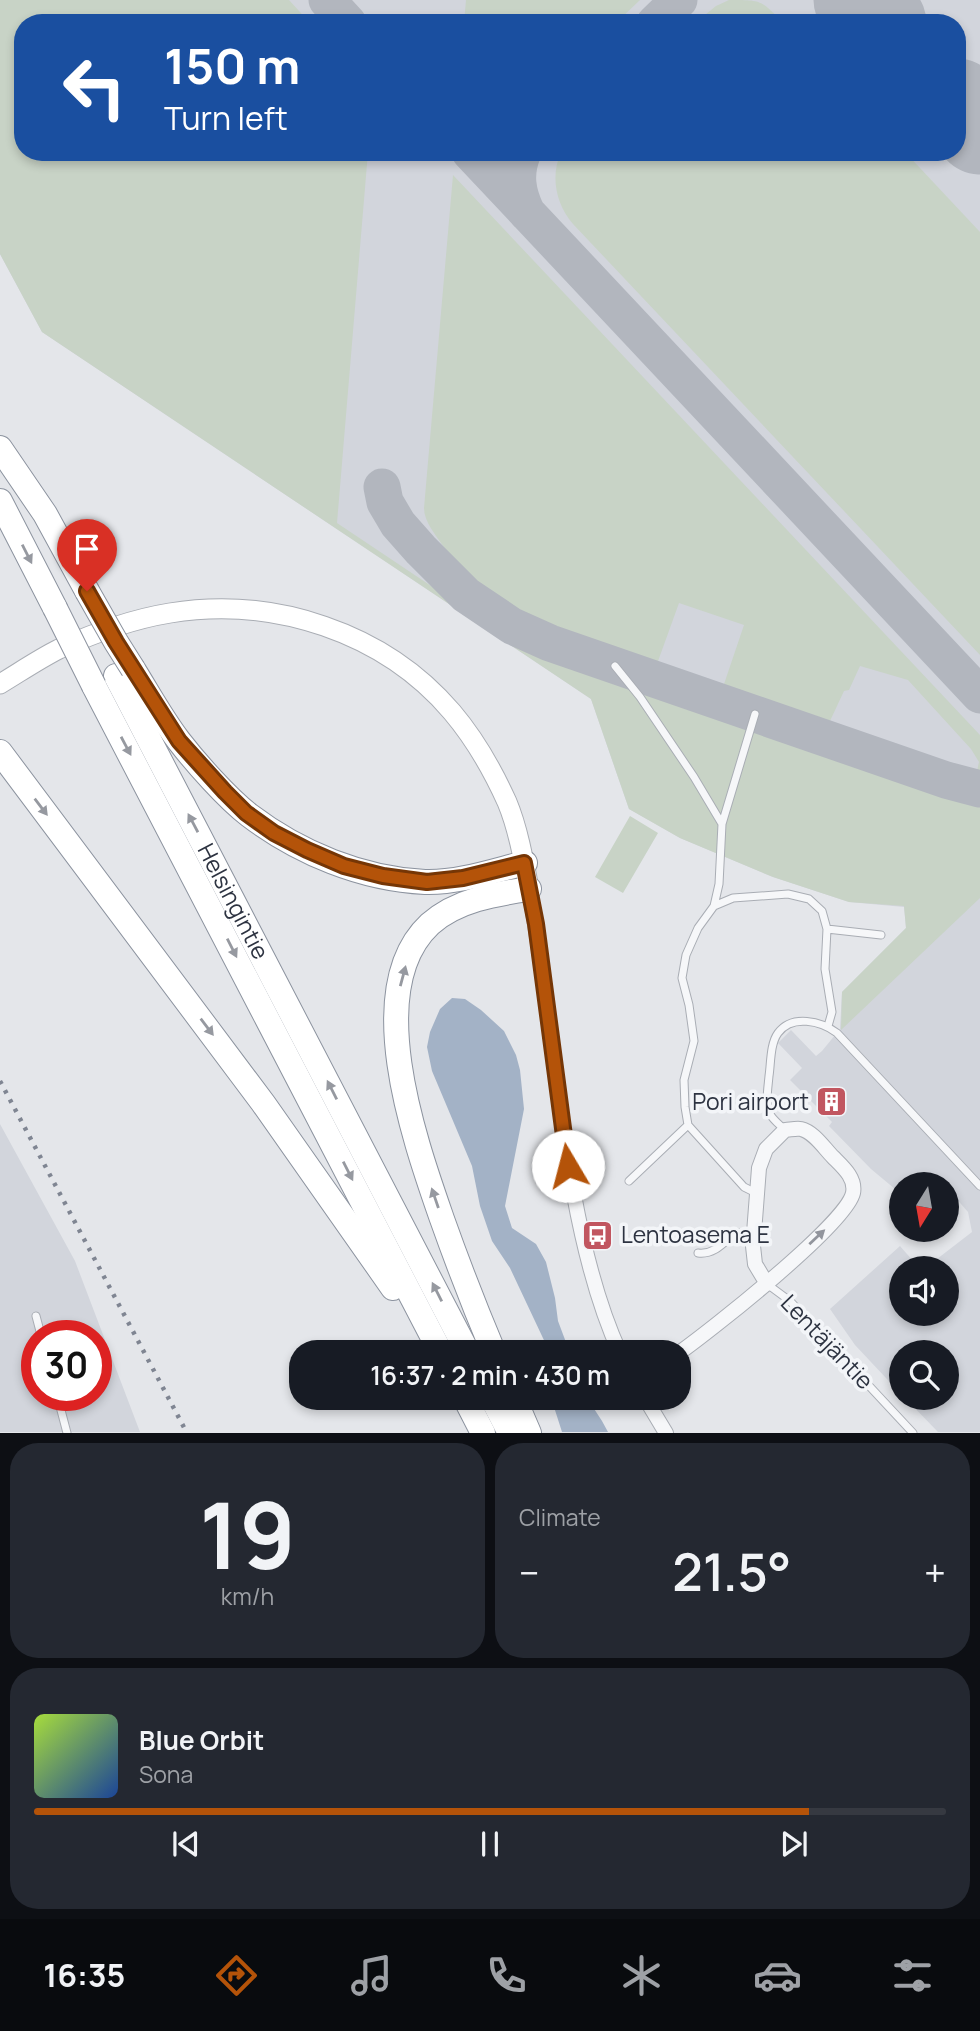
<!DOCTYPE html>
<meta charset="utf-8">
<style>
:root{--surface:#171b24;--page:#242831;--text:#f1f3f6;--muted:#9ea1a6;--line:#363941;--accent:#b45309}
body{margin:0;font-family:Manrope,sans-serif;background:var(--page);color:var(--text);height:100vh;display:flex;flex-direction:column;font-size:26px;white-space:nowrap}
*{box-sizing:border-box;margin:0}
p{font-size:23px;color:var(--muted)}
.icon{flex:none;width:38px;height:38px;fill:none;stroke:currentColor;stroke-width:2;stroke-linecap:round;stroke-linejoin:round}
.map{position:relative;height:1433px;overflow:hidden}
.details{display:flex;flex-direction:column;gap:10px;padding:10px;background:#0d0f14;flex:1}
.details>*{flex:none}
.hud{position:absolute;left:14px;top:14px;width:952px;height:147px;border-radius:28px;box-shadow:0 4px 10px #0003;background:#1a4fa0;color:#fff;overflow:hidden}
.needle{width:46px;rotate:191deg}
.tools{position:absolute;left:889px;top:1172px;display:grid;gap:14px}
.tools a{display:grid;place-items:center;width:70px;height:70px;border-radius:50%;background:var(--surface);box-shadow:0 4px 10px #0003;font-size:35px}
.speed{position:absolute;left:21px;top:1320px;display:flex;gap:14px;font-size:35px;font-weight:700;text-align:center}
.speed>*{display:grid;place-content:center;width:91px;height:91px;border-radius:50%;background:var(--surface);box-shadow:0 4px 10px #0003;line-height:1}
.speed .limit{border:10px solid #d22;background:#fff;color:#111}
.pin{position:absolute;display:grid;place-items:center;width:60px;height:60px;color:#fff;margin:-72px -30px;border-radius:50% 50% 50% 0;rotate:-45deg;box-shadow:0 0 7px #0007}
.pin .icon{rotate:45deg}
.me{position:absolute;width:77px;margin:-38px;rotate:352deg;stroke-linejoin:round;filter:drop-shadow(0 0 5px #0008)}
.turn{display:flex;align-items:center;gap:24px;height:147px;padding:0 35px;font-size:32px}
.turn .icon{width:91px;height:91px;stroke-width:2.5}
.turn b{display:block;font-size:49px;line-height:60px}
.big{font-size:52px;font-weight:600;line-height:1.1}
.details .tile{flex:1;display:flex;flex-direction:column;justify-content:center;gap:10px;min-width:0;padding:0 24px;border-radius:28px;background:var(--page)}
.details .dial{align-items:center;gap:0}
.dial b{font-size:91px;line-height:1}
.song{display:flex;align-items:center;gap:21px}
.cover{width:84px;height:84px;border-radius:10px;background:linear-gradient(135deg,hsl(80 70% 55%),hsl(220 70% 35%))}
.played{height:7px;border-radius:4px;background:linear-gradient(90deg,var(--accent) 85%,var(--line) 85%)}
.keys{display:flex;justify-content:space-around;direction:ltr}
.heat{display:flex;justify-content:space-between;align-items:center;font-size:38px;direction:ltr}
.details .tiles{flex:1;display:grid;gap:10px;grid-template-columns:1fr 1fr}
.tile:last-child{grid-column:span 2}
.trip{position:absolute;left:289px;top:1340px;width:402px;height:70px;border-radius:28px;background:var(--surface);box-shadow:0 4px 10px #0003;font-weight:600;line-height:70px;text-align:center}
.dock{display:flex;height:112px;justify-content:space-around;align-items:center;background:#090b0e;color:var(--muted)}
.dock .icon{width:49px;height:49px}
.dock .selected{color:var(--accent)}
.dock b{font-size:32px;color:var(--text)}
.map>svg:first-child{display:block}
</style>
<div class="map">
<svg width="980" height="1433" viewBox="0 0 980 1433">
<rect width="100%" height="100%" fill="#e4e6ea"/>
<path fill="#d2d5dc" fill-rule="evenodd" d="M0,0h980v1432h-42l-33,-34h42v-45h-46v41l-46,-49 -25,-36 70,-63 20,23h-19v45h46v-45h-23l48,-37 -4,-20 -21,-24v-3h-46v9l-30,-25 -42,-43 3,-4 -42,-42 12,-12 -24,-25 13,-13 25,26 6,-5 18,-22 2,-37 64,-64 -2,-21 -55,-5 -76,-25 -93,-39 -51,-29 -38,-110 -549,-367 -42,-78zM23,23h934v129h-934z
M0,1124l75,137 65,171h-140zM37,1335h59v60h-59z"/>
<path fill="#c8d3c6" d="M0,0h289l21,23h-287v129h345l-31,371 178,119 32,15 291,101c31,15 65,26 99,34 14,4 29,5 43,8v98l-139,132 1,-38 64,-64 -2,-22 -55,-4 -76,-25 -93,-39 -51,-29 -38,-110 -549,-367 -42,-78z
M466,0h174l-24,23h-152z
M729,0c34,0 31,0 55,23h-89l21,-17z
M561,152h344l75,80v423l-407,-431c-17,-20 -23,-47 -12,-72z
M453,175l527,560v43l-6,-2 3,-5 2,-9 -8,-13 -63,-69 -48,-14 -11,24 -5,1 -14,30 -107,-34 21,-62 -65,-22 -22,61c-79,-27 -163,-47 -214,-118 -7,-11 -19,-24 -19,-38z
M630,816l28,17 -35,60 -28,-16z"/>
<path fill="#a3b2c6" d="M452,998l13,1 16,11 23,21 12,24 4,15 4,39 -19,97 7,22 24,16 10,18 9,36 3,23 12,32h-20l-40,-85 -18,-27 -12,-35 -8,-40 -40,-95 -5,-24 3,-15 10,-23z
M558,1398h29l15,23 6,11h-46l-8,-25z"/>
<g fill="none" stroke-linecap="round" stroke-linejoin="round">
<path stroke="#b2b6be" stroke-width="37" d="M327,0l21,23
M655,23l24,-23
M470,152l510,543
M523,152c-9,22 -6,40 4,61
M382,487l3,15 13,22 23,26 45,45 46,31 38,17 396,137 34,9"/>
<path stroke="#b2b6be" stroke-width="91" d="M859,0l22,23
M957,104l23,25"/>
<defs>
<path id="lane" d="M615,666l25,31 54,80 28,47 -3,60 -5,22
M722,824l33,-110
M827,929l54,6
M785,1130c-5,-5 -12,-10 -15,-16 -5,-11 -2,-26 -1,-38 2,-13 1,-32 9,-43 14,-19 43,-12 59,0l143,153
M629,1181l59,-56
M756,1193l-12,-6 -56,-62 -3,-18 -1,-27 10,-39 -5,-36 -7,-27 4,-23 12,-27 16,-22 19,-8 55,-4 21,5 13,12 5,18 -2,40 7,43 -4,14
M698,1253c17,2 26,-11 38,-21l17,5
M767,1284l23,17 123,132
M36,1316l5,19
M57,1395l10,38"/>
<path id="street" d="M529,889c19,102 26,205 45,306 10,54 23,108 46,158
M660,1353h10
M679,1353c31,-22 167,-129 174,-160 3,-15 -10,-26 -20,-36 -9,-9 -19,-25 -32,-28 -5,-1 -12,1 -16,1l-19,19 -7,19 -6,78 2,18 12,20
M645,1398l21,35"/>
<path id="secondary" d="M0,684c20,-12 39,-25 59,-35 35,-16 74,-30 111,-36 103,-17 214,19 282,99 22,26 41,59 55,90 11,26 17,60 22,87"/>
<g id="highway">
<path d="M0,448l45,66 42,77"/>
<path d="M0,501l55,107"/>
<path d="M133,669c15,24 29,50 46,72 17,22 48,57 70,74 50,38 113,64 176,67 33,1 68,-11 100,-19"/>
<path id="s1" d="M116,676l352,677"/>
<path d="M94,686l347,667"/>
<path d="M0,752l263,351 130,185"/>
<path d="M494,1353c-19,-45 -36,-89 -52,-134 -26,-75 -82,-230 -12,-295 27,-24 65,-30 99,-35"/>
<path d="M465,1398l18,35"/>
<path d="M492,1398l18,35"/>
<path d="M514,1398l15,35"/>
</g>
</defs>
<use href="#lane" stroke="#a9adb4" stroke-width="9"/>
<use href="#street" stroke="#a9adb4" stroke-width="16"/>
<use href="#secondary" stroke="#a9adb4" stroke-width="21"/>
<use href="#highway" stroke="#8c939f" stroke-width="26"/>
<use href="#lane" stroke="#f6f7f9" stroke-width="7"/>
<use href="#street" stroke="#f6f7f9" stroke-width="14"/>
<use href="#secondary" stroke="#fff" stroke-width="19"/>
<use href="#highway" stroke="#fff" stroke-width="24"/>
<path stroke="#7f8592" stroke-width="4.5" stroke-dasharray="3.5 7" stroke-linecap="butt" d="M0,1081l187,352"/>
<defs>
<path id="highway-bridge" d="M87,591l29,51 17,27
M55,608l39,78"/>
</defs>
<use href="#highway-bridge" stroke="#8c939f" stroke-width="26" stroke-linecap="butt"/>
<use href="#highway-bridge" stroke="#fff" stroke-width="24"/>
</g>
<defs><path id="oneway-solid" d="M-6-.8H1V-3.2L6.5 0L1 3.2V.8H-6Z" transform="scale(1.75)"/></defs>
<g fill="#9699a0">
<use href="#oneway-solid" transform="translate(27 554) rotate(63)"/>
<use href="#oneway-solid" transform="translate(126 746) rotate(62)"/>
<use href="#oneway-solid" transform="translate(41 807) rotate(53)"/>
<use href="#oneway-solid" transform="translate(193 823) rotate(-118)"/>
<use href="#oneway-solid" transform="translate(232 948) rotate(63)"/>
<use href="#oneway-solid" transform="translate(403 976) rotate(-75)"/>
<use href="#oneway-solid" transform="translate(207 1027) rotate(53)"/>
<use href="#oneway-solid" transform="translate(332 1090) rotate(-117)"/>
<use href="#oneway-solid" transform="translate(348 1171) rotate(63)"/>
<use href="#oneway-solid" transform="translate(435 1198) rotate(-109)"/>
<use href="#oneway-solid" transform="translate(437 1292) rotate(-117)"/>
</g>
<use fill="#92959d" href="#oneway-solid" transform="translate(817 1237) rotate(-43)"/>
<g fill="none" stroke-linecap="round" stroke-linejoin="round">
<defs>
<path id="route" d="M87,591l29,51 63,99 46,51 21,21 28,20 33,17 37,16 39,10 44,6 36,-4 61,-15 12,61 32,242"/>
</defs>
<use href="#route" stroke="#753606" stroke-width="18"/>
<use href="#route" stroke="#b45309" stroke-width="12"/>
</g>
<defs>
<symbol id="building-square" viewBox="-11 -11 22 22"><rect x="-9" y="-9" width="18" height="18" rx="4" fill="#c15660" stroke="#f3f5f8"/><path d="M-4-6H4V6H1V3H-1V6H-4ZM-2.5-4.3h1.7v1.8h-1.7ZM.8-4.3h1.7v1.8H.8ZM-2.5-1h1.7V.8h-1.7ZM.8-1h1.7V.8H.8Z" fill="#fff"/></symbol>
<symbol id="bus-square" viewBox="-11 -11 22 22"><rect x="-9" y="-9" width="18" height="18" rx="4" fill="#c15660" stroke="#f3f5f8"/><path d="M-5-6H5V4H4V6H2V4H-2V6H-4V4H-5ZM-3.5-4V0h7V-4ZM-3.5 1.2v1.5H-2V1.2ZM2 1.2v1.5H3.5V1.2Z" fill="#fff"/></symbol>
</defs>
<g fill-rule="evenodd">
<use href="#building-square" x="814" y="1084" width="35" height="35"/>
<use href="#bus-square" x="580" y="1218" width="35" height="35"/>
</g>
<g text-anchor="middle" stroke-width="7" stroke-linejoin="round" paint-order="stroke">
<g font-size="23" fill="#2d3341" stroke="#f3f5f8">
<text dy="8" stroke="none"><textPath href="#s1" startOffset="254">Helsingintie</textPath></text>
<text transform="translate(827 1342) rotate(46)" y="8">Lentäjäntie</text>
</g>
<g font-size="23" fill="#2d3341" stroke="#f3f5f8" text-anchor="end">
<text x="809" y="1110">Pori airport</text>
<text x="621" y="1243" text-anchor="start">Lentoasema E</text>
</g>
</g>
</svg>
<div class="tools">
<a><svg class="needle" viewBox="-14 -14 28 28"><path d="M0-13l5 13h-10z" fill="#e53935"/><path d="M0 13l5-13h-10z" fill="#9ea1a6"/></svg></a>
<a><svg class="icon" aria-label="sound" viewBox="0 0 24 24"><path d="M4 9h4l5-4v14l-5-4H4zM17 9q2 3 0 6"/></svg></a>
<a><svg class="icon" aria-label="search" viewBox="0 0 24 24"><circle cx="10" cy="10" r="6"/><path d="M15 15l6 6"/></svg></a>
</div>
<div class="speed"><div class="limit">30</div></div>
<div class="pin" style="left:87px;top:591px;background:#d93025"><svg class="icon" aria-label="arrive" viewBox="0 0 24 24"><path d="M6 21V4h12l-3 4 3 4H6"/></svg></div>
<svg class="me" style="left:568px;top:1166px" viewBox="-20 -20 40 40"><circle r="19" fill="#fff"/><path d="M0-13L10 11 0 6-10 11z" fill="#b45309"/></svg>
<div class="trip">16:37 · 2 min · 430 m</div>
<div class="hud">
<div class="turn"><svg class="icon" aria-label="left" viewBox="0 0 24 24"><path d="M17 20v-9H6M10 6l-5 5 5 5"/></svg><div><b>150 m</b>Turn left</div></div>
</div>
</div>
<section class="details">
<div class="tiles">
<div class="tile dial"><b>19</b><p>km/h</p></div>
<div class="tile"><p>Climate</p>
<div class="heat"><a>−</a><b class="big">21.5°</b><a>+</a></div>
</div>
<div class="tile">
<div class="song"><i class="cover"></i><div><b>Blue Orbit</b><p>Sona</p></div></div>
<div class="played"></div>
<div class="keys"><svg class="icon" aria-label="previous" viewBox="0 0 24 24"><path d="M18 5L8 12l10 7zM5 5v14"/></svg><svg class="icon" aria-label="pause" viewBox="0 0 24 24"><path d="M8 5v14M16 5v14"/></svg><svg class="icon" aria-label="next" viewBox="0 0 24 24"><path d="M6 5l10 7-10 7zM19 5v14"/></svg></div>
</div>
</div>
</section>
<nav class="dock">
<b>16:35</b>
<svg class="icon selected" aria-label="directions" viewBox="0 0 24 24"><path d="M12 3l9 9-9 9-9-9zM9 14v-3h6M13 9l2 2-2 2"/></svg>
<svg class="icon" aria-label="music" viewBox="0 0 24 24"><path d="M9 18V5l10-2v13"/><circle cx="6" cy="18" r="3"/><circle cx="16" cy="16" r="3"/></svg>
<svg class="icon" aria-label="phone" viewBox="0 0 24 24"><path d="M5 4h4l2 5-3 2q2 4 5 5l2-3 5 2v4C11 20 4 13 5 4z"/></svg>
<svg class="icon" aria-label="climate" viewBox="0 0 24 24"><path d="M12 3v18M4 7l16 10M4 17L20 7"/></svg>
<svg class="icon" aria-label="car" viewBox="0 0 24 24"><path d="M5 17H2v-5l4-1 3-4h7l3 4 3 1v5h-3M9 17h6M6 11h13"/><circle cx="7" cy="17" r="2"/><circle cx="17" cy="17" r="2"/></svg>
<svg class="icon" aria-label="filters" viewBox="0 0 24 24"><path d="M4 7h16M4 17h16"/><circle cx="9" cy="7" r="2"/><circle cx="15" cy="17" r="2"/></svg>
</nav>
